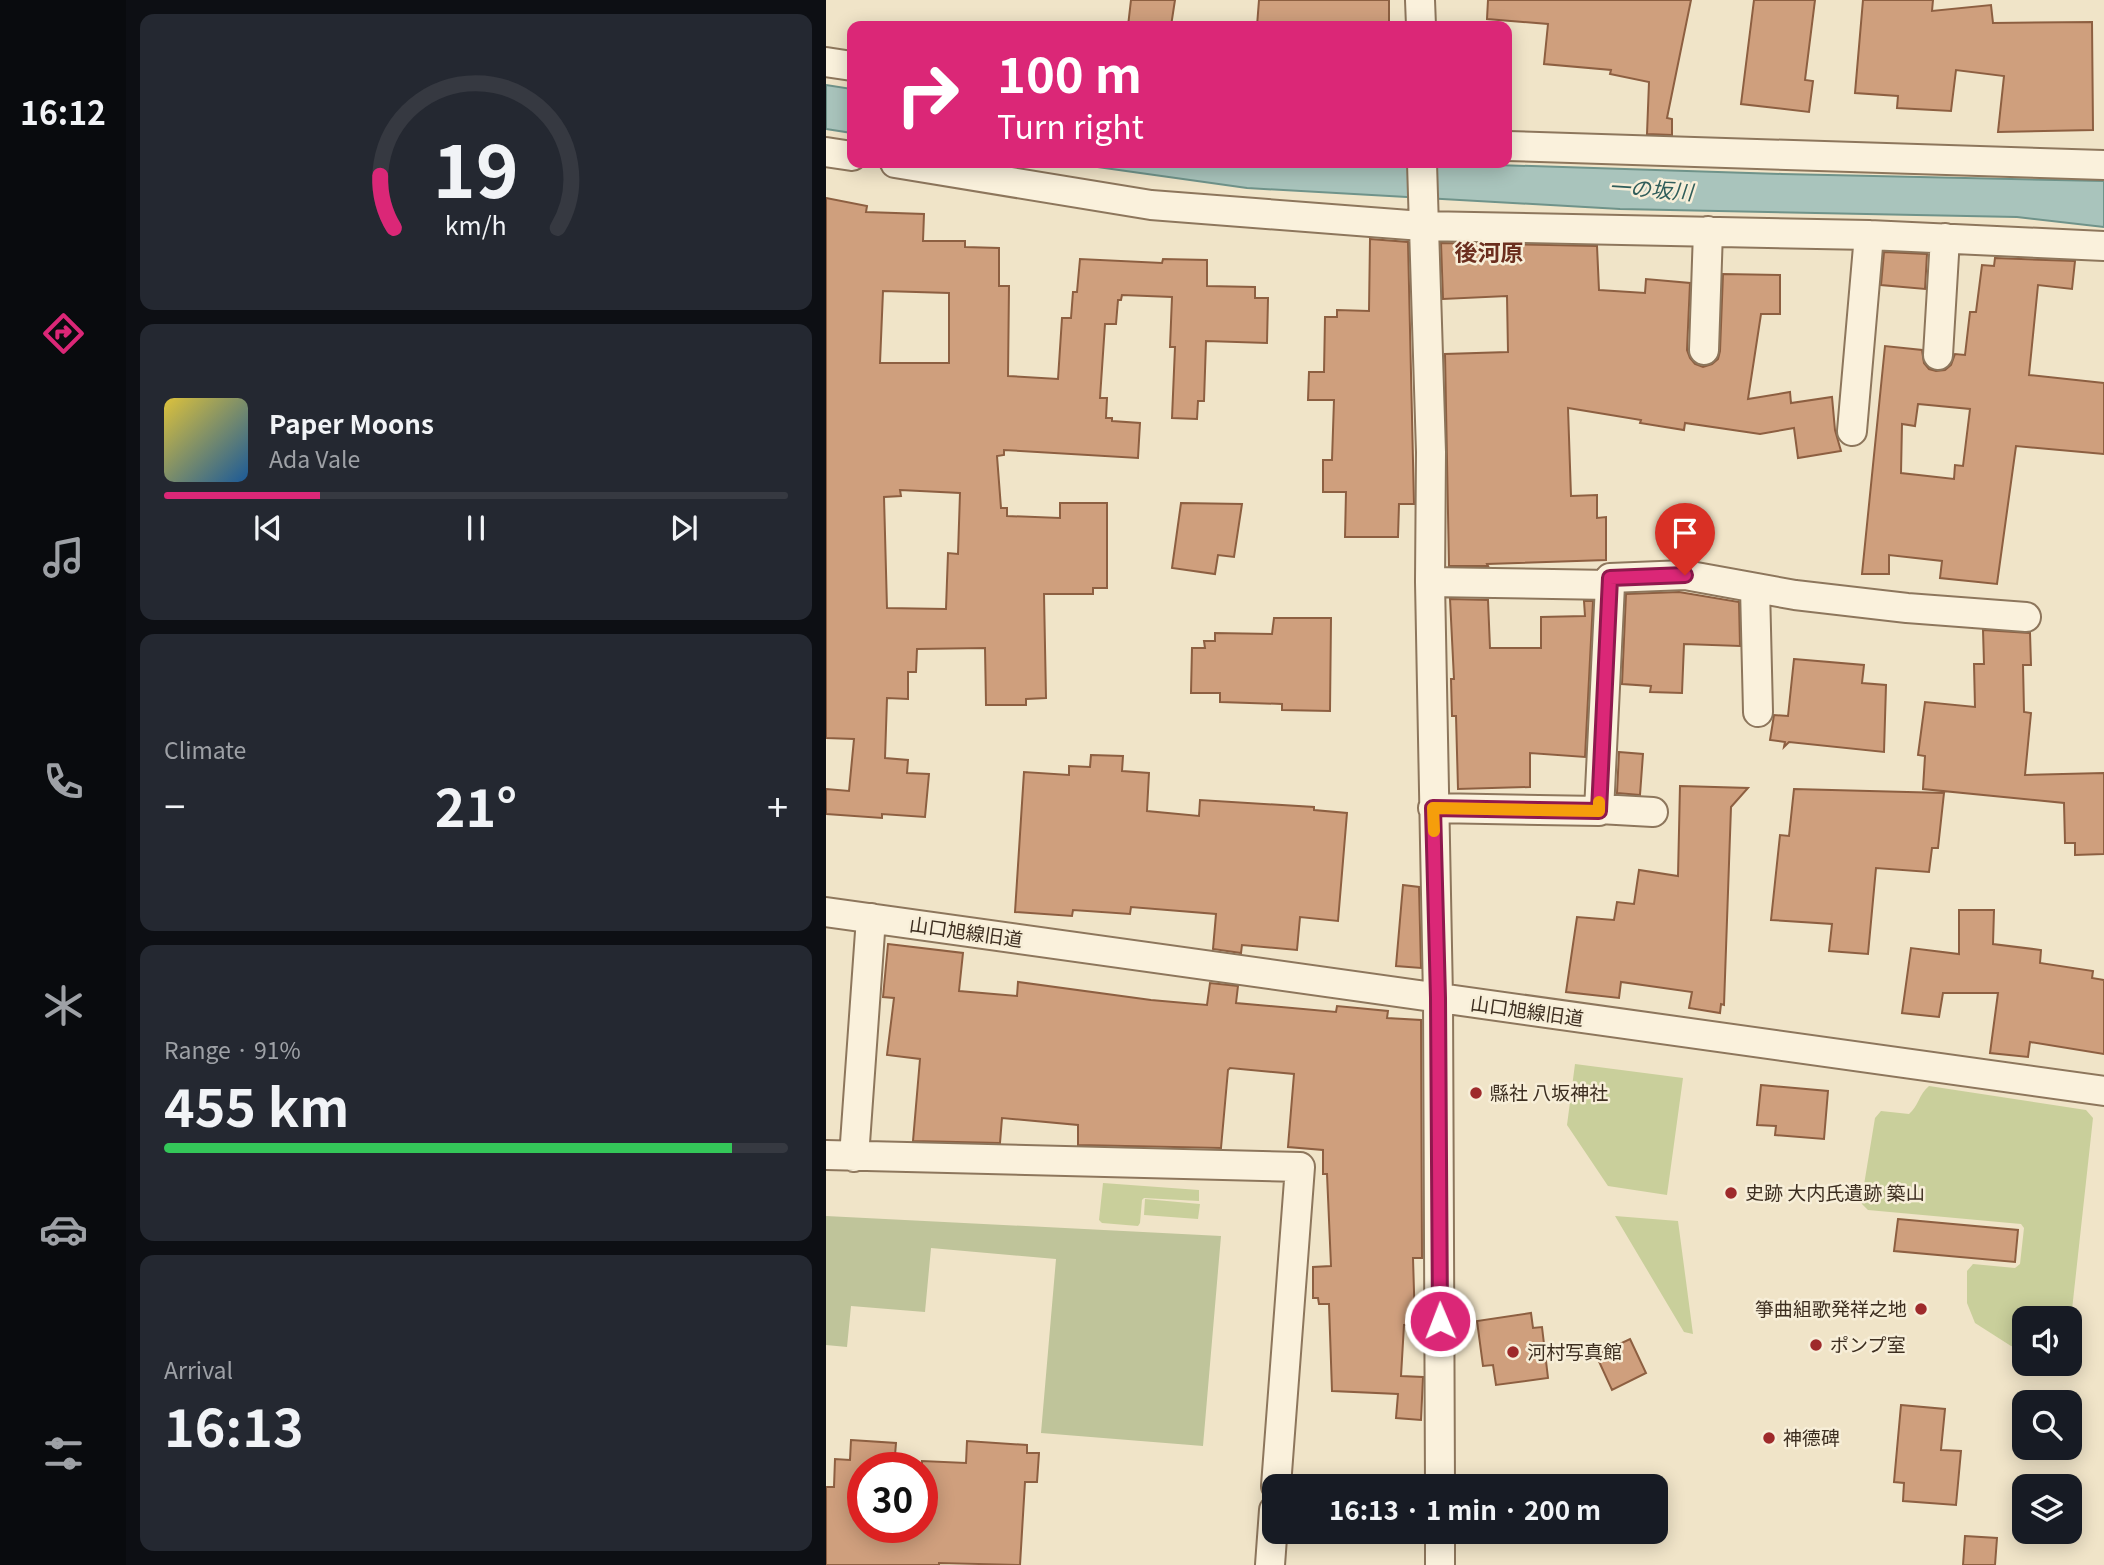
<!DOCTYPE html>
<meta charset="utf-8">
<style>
:root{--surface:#171b24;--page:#242831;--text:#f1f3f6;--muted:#9ea1a6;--line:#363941;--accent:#db2777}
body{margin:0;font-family:Georgia,"Noto Sans JP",serif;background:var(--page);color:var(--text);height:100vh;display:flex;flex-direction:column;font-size:26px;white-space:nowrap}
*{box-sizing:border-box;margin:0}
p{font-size:23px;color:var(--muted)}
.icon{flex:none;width:38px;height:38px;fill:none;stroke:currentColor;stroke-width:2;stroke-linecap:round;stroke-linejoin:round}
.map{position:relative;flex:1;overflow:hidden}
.drawer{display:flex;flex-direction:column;gap:14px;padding:14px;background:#0d0f14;width:700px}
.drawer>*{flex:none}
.guide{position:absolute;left:21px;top:21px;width:665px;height:147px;border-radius:14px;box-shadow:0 4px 18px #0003;background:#db2777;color:#fff;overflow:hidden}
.fabs{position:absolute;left:1186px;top:1306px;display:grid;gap:14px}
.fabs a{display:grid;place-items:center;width:70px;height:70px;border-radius:14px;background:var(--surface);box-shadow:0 4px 18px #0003;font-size:35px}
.speed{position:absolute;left:21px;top:1452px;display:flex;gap:14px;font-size:35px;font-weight:700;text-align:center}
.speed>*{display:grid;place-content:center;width:91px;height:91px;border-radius:50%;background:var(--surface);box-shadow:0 4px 18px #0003;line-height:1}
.speed .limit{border:10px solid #d22;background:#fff;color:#111}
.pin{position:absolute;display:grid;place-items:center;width:60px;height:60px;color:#fff;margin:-72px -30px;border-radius:50% 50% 50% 0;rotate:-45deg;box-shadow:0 0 7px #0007}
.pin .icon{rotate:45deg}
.me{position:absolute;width:77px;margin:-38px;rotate:359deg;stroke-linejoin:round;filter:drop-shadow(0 0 5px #0008)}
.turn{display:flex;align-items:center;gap:24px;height:147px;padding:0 35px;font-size:32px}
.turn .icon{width:91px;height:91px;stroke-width:2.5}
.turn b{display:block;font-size:49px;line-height:60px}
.big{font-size:52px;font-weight:700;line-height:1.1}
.drawer .widget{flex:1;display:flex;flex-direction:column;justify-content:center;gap:10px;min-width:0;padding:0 24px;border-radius:14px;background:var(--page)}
.drawer .dial{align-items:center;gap:0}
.dial svg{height:182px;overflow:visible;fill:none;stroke:var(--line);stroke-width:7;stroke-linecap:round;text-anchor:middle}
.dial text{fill:var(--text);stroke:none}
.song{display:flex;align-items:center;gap:21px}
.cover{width:84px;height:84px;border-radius:10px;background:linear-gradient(135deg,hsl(50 70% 55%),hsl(210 70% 35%))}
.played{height:7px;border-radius:4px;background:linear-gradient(90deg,var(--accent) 25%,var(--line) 25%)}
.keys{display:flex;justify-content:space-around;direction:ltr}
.heat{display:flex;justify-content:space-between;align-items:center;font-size:38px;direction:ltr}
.charge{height:10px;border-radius:5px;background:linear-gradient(90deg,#34c759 91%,var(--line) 0)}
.trip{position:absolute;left:436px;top:1474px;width:406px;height:70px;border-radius:14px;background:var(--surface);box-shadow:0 4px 18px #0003;font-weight:700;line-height:70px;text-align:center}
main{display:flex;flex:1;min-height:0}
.tabs{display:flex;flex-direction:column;width:126px;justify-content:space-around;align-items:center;background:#090b0e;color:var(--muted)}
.tabs .icon{width:49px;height:49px}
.tabs .on{color:var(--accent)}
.tabs b{font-size:32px;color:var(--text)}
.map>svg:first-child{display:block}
</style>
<main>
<nav class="tabs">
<b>16:12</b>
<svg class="icon on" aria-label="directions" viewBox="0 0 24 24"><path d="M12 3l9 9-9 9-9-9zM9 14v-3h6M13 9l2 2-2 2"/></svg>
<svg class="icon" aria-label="music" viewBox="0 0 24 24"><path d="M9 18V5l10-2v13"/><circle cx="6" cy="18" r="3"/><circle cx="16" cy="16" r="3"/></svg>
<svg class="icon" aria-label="phone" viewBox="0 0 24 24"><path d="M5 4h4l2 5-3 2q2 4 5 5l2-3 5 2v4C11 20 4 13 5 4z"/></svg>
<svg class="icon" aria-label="climate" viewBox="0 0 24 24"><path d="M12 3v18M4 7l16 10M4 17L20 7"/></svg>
<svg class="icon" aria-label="car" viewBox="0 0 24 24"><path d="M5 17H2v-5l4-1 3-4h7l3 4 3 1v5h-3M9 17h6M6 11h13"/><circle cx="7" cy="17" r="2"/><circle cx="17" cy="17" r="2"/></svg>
<svg class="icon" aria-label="filters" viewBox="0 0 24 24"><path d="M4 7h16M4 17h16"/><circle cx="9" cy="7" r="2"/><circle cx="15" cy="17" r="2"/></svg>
</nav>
<section class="drawer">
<div class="widget dial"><svg viewBox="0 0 100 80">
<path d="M14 69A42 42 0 1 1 86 69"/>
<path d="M14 69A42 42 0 0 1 8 46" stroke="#db2777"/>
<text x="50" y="56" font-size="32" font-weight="700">19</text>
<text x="50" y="72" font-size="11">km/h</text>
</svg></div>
<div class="widget">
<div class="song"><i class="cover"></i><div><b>Paper Moons</b><p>Ada Vale</p></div></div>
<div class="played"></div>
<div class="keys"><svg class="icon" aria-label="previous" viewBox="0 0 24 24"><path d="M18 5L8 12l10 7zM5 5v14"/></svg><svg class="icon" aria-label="pause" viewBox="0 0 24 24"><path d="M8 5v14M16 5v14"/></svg><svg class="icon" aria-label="next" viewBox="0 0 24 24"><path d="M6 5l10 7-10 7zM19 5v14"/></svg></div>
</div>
<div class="widget"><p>Climate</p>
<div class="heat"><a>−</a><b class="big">21°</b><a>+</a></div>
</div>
<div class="widget"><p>Range · 91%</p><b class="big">455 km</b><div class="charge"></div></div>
<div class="widget"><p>Arrival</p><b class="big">16:13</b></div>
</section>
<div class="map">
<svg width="1278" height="1565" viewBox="0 0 1278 1565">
<rect width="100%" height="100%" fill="#f0e4c8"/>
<path fill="#c9cf9b" d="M749,1064l108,14 -16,117 -59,-9 -41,-61z
M1103,1086l157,24 7,8 -23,210v-10h-45v32l-14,-4 -36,-23 -8,-20v-32l6,-7 42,4 5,-4 4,-36 -3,-4 -153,-14 -7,-7 14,-85 6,-7 28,3c9,-7 10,-20 20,-28z
M277,1183l96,7v11l-55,-3 -2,2 -2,23 -2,3 -36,-3 -3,-3z
M319,1199l55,5 -2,15 -54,-4z
M789,1216l63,5 15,113 -9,-2z"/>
<path fill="#bfc49a" d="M0,1216l395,20 -18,210 -162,-13 15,-174 -125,-11 -6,64 -74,-6 -4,41 -21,-2z"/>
<path fill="#a9c4bc" stroke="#6f938a" stroke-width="2" d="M0,85l26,4v44l-26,-4z
M243,163h365l348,11 322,7v46l-87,-10 -397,-8 -373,-21z"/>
<path fill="#cf9f7d" stroke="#8d5f41" stroke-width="2" fill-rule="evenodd" d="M305,0h44l-4,26h-43z
M433,0h130v26h-132z
M662,0h203l-24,118 5,1v16l-25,-1 2,-52 -39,-8 1,-4 -67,-6 4,-40 -61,-5z
M928,0h61l-10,80 8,1 -4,31 -68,-8z
M1037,0h70l-1,11 59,-6 2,18 99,-1 1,108 -95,2 6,-56 -48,-6 -5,41 -54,-3 1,-12 -43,-3z
M0,198l41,8 -1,6 58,2 -1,27h42v6l34,1v38h10l-1,90 50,3 4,-61h9l2,-26h4l3,-33 82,4 1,-4 44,1v26l48,1v11h13l-1,45 -61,-2 -2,60h-6l-1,18 -25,-1 3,-71h-5l2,-50 -50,-2 -1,5h-3l-2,24h-11l-5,74h7l-1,20h6v3l28,2 -2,35 -134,-8v5l-7,1 4,52h6v8l53,2v-15h47v85h-14v6h-49l2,104 -20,1v6h-40l-1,-57 -68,1 -1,23h-8v27l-21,-1 -2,60 23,2 -1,13 22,1 -4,43 -43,-3v4l-56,-4v-25l23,2 5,-52 -28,-1zM57,291l66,2v70h-69zM74,490l60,3 -2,61 -10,-1 -2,56 -59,-1 -3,-111 17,-1z
M544,239l38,3 6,262h-15l-1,33h-53l1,-45h-23v-32h9l2,-60h-26l1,-28h15l1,-55h12v-7l32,1z
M615,243l156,3 2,44 46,3 1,-14 44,4 -3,67 3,8 5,6 8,3 9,-3 6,-5 2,-8 3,-77 57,1v39h-19l-13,85 42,-7 1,11 41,-6 3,33 6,21 -43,7 -4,-30 -34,6 -75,-11 -1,7 -44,-7 1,-3 -73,-12 3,88 26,-1v23l9,-1v43l-119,4 1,2h-39l-4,-212 63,-2 -1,-56 -64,3z
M1058,252l43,2 -2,35 -44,-4z
M1169,258l80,3 -3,28 -34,-4 -9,90 75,8v71l-88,-8 -19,138 -57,-6 2,-17 -53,-6v19h-27l23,-228 37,4 2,13 5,6 7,2 9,-1 6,-5 4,-11 10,1 5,-43h6l6,-47 12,1zM1092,404l52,5 -7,57 -8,-1 -1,14 -53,-6 1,-49 13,2z
M355,503l61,1 -8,53 -16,-2 -3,19 -43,-6z
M853,592l60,10 1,44 -56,-2 -2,49 -32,-1 1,-6 -29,-2 4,-90z
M624,599l38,1 2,48h51v-31l44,-1 -1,-15h9l-8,156 -55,-4v34l-72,2 -2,-73h-4l-1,-37h3z
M448,618h57l-1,93 -48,-1v-6l-62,-2v-9h-29l1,-45h13l-1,-7h11v-8l57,1z
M1157,630l47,3 1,32h-8l1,47 7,1 -6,62 79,-2v81l-29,1v-12h-10l-1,-40 -141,-14 2,-33 -7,-1 7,-53 50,5 -1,-43h10z
M968,659l70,6 -2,18 24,2 -2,67 -95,-10 -5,5 1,-5 -15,-2 4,-25 14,1z
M793,752l24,2 -3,41 -23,-2z
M265,755l32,1 -1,15 27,2 -2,38 52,5 1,-16 114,7v3l33,3 -9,108 -38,-4 -3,33 -55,-5 -1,8 -28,-4 3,-35 -85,-7 -1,7 -57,-4 -1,6 -57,-4 9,-140 45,3v-9l21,1z
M854,786l68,2 -17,19 -7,198 -3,-1 -1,9 -31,-5 3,-16 -71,-10 -2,16 -53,-6 11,-75 37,3 3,-18 17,2 5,-34 39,6z
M968,789l150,4 -6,55h-6l-3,24 -53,-4 -8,86 -39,-3 3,-27 -61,-4 9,-85 9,1z
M577,885l16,2 2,81 -25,-2z
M1133,910h35l-1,34 48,6 -1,13 53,8 -1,7 12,2v74l-74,-12 -2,15 -38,-4 8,-60h-55l-4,24 -37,-4 9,-65 48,6z
M62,944l75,9 -4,38 58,5 1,-14 133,18 56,5 3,-22 28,3 -2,17 100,9 1,-6 51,5 -1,7 34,2 1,238h-9l2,67h-11l-3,51 22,1 -2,43 -25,-2 2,-24 -66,-3 -3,-87h-10l-1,-6h-5v-31l18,-1 -4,-92h-4v-24l-35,-3 6,-73 -64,-6 -2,2 -7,78 -143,-3v-20l-76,-7 -2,25 -87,-2 7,-82 -33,-4 7,-57 -11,-1z
M935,1085l67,6 -4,48 -49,-4 1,-9 -19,-1z
M1072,1219l120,11 -3,32 -121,-11z
M705,1313l2,15 9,-1 6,51 -52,7 -3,-20 -10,1 -6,-45z
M804,1339l16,34 -34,17 -16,-35z
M1075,1405l44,4 -4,41 20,1 -5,54 -53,-4 1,-18 -10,-1z
M25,1440l45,3 -2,25h-31v60h59v-67l44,2 1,-22 60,4v8h12l-2,29h-12l-5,83 -81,-2v2h-113v-78h8l1,-28 15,1z
M1139,1536l32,2 -2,27h-32z"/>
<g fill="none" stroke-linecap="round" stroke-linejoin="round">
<defs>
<path id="minor" d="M594,0l1,26
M0,62l26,4
M681,146l597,19
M0,152l26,4
M69,163l256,42 271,21 447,9 235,11
M596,163l9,289 -1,130 8,416 2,488
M878,350l4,-119
M1112,355l7,-117
M1026,431l17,-196
M604,582l180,3 -11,226 -166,-3
M784,585v-7l75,-3 110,20 112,13 119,9
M929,588l3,124
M773,809l54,3
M0,912l1278,179
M0,1155l474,12 -24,319
M28,1157l17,-239
M444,1565l4,-55
M614,1565v-34"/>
</defs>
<use href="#minor" stroke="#8d765c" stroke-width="32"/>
<use href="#minor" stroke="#faf1dc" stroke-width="28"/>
</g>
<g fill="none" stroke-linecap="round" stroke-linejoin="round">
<defs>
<path id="route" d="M614,1321l-2,-323 -5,-190 166,3 11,-233 75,-3"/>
</defs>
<use href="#route" stroke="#8e194d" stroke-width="18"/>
<use href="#route" stroke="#db2777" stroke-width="12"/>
<path stroke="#f59e0b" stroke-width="12" d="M608,831l-1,-23 166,3v-9"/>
</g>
<g fill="#9e2a2b" stroke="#f7eed8" stroke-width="2.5">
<circle cx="650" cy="1093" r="7"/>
<circle cx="905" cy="1193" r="7"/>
<circle cx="1095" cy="1309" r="7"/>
<circle cx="990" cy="1345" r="7"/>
<circle cx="687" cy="1352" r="7"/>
<circle cx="943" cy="1438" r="7"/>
</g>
<g text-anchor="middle" stroke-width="5" stroke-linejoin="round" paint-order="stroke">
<g font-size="19" fill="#3d2e20" stroke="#f7eed8">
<text transform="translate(140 932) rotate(8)" y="7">山口旭線旧道</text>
<text transform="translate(701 1011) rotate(8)" y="7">山口旭線旧道</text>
</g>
<g font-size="19" fill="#3d2e20" stroke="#f7eed8" text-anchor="start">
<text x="664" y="1100">縣社 八坂神社</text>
<text x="919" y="1200">史跡 大内氏遺跡 築山</text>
<text x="1081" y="1316" text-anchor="end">箏曲組歌発祥之地</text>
<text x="1004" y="1352">ポンプ室</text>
<text x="701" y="1359">河村写真館</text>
<text x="957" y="1445">神德碑</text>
</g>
<g font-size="21" font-style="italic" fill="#2f5d5a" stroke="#f7eed8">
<text transform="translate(825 190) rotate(4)" y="7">一の坂川</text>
</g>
<g font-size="23" font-weight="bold" fill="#6b2e1e" stroke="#f7eed8">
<text x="663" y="261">後河原</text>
</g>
</g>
</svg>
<div class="fabs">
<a><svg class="icon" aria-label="sound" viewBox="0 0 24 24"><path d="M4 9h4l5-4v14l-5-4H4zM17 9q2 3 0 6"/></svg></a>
<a><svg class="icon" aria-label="search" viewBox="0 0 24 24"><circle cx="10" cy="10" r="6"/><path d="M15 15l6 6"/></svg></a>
<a><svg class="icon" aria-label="layers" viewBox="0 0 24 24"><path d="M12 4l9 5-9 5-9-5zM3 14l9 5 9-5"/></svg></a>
</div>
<div class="speed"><div class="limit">30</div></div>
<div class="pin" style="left:859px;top:575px;background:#d93025"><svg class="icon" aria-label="arrive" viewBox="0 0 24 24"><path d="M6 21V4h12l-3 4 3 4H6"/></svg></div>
<svg class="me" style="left:614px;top:1321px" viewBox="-20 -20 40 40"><circle r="17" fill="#db2777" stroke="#fff" stroke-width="3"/><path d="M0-11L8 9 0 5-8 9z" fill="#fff"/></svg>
<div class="trip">16:13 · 1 min · 200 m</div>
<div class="guide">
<div class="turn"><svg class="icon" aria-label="right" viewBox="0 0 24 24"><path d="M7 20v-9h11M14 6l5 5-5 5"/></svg><div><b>100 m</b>Turn right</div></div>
</div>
</div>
</main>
